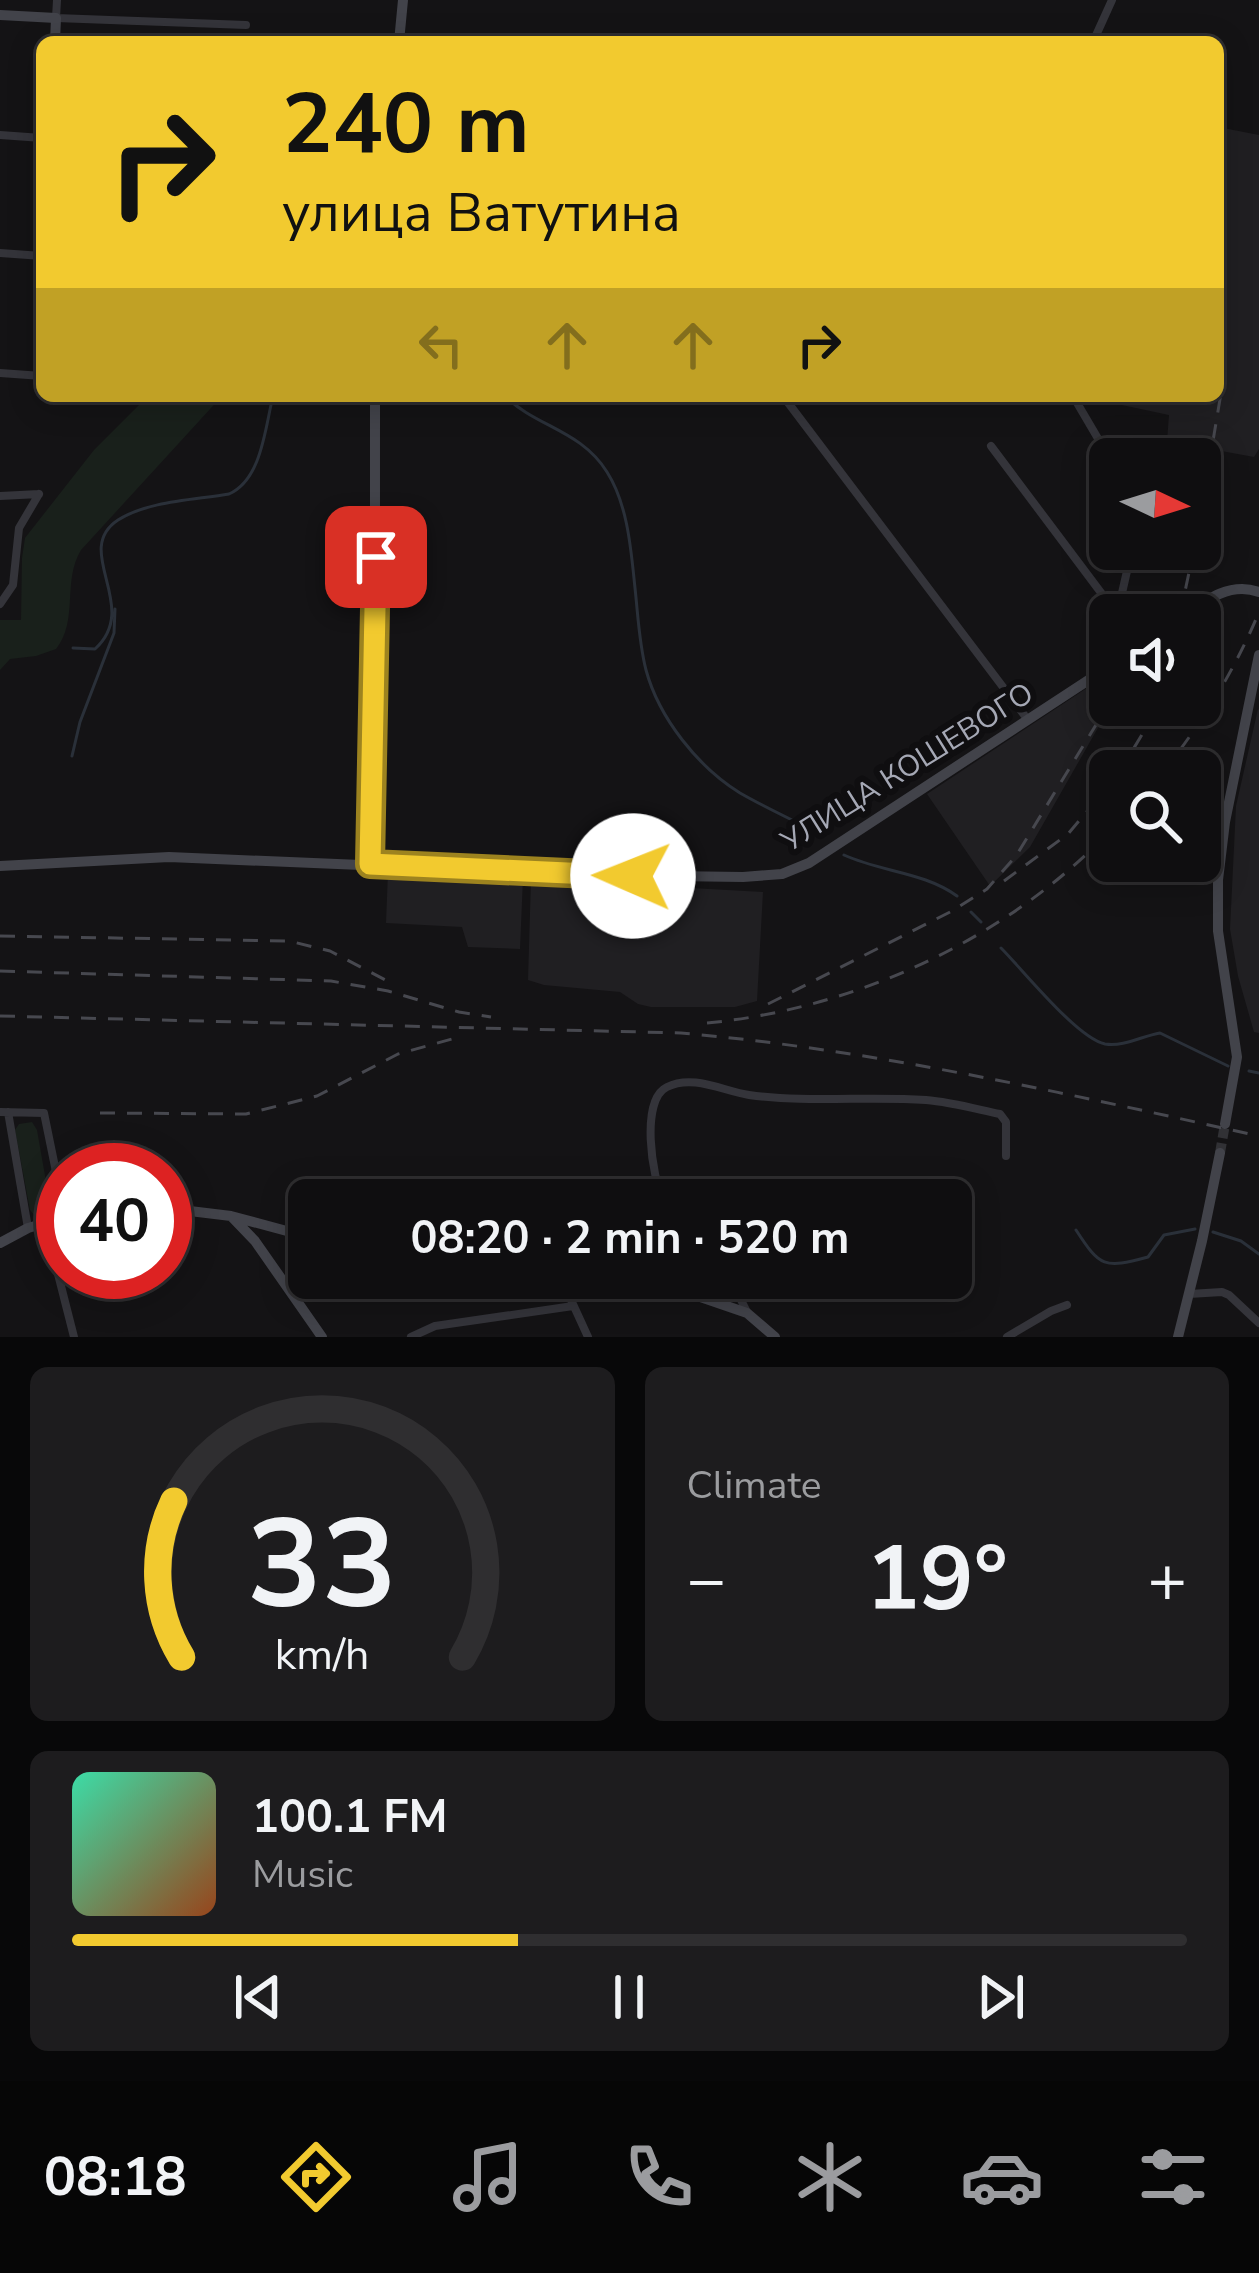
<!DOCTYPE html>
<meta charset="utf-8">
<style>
:root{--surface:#0f0e10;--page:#1d1c1e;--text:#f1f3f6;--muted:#9b9c9f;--line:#2f2e30;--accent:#f2ca2f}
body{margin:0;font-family:"Nunito Sans",sans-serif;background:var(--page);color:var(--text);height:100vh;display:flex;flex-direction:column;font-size:45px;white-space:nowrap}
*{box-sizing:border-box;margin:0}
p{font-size:39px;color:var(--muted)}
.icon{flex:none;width:66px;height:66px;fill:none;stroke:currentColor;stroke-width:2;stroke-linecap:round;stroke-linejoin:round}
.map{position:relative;height:1337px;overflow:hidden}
.side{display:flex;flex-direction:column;gap:30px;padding:30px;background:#080809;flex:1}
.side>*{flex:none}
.hud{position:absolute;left:36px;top:36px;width:1188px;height:366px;border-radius:18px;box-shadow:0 6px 30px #0003,0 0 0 3px var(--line);background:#f2ca2f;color:#111;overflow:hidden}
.needle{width:78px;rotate:94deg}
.fabs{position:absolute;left:1089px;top:438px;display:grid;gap:24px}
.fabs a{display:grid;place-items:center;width:132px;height:132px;border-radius:18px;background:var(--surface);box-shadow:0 6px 30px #0003,0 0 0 3px var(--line);font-size:60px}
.speed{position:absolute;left:36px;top:1143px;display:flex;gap:24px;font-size:60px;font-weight:700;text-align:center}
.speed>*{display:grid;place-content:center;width:156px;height:156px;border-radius:50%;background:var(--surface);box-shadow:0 6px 30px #0003,0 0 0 3px var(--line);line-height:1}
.speed .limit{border:18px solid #d22;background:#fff;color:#111}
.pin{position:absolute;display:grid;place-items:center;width:102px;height:102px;color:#fff;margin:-51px;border-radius:24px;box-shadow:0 6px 18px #0006}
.me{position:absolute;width:132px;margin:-66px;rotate:271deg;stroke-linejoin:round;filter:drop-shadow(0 0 9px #0008)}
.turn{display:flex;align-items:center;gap:42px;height:252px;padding:0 48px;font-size:54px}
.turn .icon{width:156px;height:156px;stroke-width:2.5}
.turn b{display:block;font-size:84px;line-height:102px}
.lanes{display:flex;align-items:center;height:114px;padding:0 48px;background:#0003;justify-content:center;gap:60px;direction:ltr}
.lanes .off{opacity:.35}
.big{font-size:90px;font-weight:700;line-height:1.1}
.side .tile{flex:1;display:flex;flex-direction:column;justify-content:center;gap:18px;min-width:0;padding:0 42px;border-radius:18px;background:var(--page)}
.side .dial{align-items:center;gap:0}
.dial svg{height:312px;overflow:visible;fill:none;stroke:var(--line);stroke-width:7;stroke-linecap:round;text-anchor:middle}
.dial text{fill:var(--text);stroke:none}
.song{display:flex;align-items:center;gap:36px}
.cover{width:144px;height:144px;border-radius:18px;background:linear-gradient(135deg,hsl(160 70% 55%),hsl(20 70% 35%))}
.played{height:12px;border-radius:6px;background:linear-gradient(90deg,var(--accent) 40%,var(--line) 40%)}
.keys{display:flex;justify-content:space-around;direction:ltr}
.heat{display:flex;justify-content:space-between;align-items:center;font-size:66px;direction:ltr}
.side .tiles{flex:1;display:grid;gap:30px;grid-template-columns:1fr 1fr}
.tile:last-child{grid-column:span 2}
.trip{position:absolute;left:288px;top:1179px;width:684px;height:120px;border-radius:18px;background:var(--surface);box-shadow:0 6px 30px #0003,0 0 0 3px var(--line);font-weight:700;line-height:120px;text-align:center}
.tab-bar{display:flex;height:192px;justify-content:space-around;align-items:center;background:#060606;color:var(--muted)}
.tab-bar .icon{width:84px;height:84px}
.tab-bar .active{color:var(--accent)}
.tab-bar b{font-size:54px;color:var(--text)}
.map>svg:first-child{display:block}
</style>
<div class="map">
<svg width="1259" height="1337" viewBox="0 0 1259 1337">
<rect width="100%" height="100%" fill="#141315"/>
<path fill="#201f22" d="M1218,127l41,8v314l-5,8 -87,-16 2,-26 -66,-14 -4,-5h119z
M1102,678l8,5 1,22 -81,142 -40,39 -63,-92z
M1258,709l1,1v323l-5,-1 -16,-56 -8,-47 6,-123z
M388,872l135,6 -3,71 -52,-2 -6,-20 -76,-4z
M531,879l232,13 -6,109 -22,6h-84l-13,-3 -18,-12 -76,-7 -16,-5z"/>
<path fill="#19201b" d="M148,396h74l-141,154c-19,31 -2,70 -25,99l-20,7 -26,3 -10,11v-50h21l1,-62 3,-20 69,-88z
M32,1122l5,8 13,74 -1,7 -5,4 -9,1 -5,-6 -15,-80 4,-6z"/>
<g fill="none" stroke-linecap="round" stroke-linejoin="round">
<path stroke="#2a3039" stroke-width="3" d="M505,396c31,31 76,34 102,76 21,33 24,78 28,116 3,27 4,55 11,82 13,48 52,97 94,123 26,15 55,28 82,42
M73,648l22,1c47,-43 -24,-98 23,-129 30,-19 76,-20 111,-26 33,-15 36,-66 44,-98
M72,756l8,-34 34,-89 1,-24
M844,855c37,17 80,17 113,41
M971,912l10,10
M1001,948c22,22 76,90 104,96 19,3 37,-8 55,-11l68,33
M1249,1071l10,2
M1076,1230c24,37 28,39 72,27l16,-22 31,-6
M1213,1232l28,9 18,13"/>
<path stroke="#313135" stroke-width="10" stroke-dasharray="10 5" stroke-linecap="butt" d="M1220,1153l5,-29"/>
<path stroke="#34343a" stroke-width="8" d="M57,0l-1,18 190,7
M1093,42l19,-42
M0,135l42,3
M0,253l42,3
M0,373l42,3
M783,396l245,324
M1073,396l37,63
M991,446l126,168
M0,496l39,-2
M0,604l13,-19 6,-57 20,-34
M1117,615l15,-66
M0,1112l44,1 19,93
M8,1112l20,116
M663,1200c-11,-23 -23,-100 4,-113 26,-13 56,4 82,8 58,8 118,1 177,5 25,2 50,9 74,14l6,8v34
M45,1223l29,114
M561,1278l27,59
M730,1278l17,34
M1189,1294l33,-2 7,3 30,28
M411,1337l24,-11 138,-20
M1007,1337l44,-26 16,-6"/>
<path stroke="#42434a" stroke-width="10" d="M0,15l56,3 -1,24
M399,42l4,-42
M1185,615c22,-16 46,-33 74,-23
M371,864l4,-195v-273
M0,866l169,-9 428,18 146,2 39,-3 27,-11 301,-197
M1225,1124l12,-67 -19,-126v-51l7,-58 34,-167
M165,1208l66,8 78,21
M231,1216l24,25 67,96
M0,1243l28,-15 35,-10
M645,1278l102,35 28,24
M1178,1337l24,-96 18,-88"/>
<path stroke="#47484f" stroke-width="3" stroke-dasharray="15 12" stroke-linecap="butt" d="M1200,519l21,-126
M1180,615l14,-66
M1120,771l23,-38 12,-28
M1164,771c39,-50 71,-101 95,-159
M1004,881l64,-47 42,-50
M0,936l289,5 41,10 63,33
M0,971l331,10 57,10 71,21 32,5
M768,1004l184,-93 35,-22 29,-33 89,-146
M0,1016l681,17c195,17 387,61 578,103
M707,1023c148,-14 300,-84 403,-192
M100,1113l146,1 71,-18 81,-42 54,-15"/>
</g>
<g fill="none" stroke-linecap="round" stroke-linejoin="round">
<defs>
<path id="route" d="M376,557l-6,307 263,12"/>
</defs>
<use href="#route" stroke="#9d831f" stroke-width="30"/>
<use href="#route" stroke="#f2ca2f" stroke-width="21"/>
</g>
<g text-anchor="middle" stroke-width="12" stroke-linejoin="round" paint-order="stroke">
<g font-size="30" fill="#a5a8b5" stroke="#0f0e10">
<text transform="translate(907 767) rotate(-32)" y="10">УЛИЦА КОШЕВОГО</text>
</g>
</g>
</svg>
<div class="fabs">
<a><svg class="needle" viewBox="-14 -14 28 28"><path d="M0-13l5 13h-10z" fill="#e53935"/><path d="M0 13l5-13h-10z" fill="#9b9c9f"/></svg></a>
<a><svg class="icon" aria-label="sound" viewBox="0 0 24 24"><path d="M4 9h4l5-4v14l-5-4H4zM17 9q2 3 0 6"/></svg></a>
<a><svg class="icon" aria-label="search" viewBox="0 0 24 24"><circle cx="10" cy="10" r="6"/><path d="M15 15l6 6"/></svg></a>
</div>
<div class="speed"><div class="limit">40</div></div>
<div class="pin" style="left:376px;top:557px;background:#d93025"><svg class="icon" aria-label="arrive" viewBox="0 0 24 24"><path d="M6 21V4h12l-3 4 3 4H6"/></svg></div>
<svg class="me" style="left:633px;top:876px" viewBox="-20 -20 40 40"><circle r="19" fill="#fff"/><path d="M0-13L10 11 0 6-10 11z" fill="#f2ca2f"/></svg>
<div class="trip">08:20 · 2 min · 520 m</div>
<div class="hud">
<div class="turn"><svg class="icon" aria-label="right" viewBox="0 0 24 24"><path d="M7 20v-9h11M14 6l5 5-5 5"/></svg><div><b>240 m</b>улица Ватутина</div></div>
<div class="lanes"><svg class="icon off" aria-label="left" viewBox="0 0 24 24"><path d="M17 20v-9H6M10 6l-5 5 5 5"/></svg><svg class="icon off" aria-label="ahead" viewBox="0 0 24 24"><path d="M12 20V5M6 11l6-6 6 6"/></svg><svg class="icon off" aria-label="ahead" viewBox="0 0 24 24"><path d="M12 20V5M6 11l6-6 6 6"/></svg><svg class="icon" aria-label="right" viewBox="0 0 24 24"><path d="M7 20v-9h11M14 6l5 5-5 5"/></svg></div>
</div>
</div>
<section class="side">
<div class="tiles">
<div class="tile dial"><svg viewBox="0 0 100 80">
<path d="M14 69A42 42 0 1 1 86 69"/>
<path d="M14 69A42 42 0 0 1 12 29" stroke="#f2ca2f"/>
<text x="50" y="56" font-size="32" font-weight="700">33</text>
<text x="50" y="72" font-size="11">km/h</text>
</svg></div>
<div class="tile"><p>Climate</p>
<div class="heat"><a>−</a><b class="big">19°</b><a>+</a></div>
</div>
<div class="tile">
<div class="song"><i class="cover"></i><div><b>100.1 FM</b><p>Music</p></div></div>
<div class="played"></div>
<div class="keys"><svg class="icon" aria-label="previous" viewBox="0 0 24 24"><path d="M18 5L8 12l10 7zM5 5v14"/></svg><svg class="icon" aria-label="pause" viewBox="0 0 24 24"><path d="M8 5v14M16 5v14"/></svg><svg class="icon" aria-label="next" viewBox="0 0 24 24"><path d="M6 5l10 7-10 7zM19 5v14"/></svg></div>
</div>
</div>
</section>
<nav class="tab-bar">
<b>08:18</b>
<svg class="icon active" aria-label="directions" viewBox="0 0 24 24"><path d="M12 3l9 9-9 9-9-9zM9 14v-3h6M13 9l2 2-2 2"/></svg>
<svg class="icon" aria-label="music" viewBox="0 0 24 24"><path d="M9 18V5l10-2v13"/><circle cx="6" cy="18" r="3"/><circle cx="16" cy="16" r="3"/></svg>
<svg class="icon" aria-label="phone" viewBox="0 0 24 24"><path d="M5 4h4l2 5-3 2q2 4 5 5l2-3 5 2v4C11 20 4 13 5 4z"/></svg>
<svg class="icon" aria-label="climate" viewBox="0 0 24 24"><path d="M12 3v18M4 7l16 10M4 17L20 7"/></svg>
<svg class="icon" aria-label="car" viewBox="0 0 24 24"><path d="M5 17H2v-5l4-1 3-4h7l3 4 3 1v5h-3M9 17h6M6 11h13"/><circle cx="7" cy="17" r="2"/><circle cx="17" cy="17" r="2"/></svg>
<svg class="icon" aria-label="filters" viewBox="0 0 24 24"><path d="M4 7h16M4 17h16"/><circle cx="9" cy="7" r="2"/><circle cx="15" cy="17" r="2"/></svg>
</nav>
